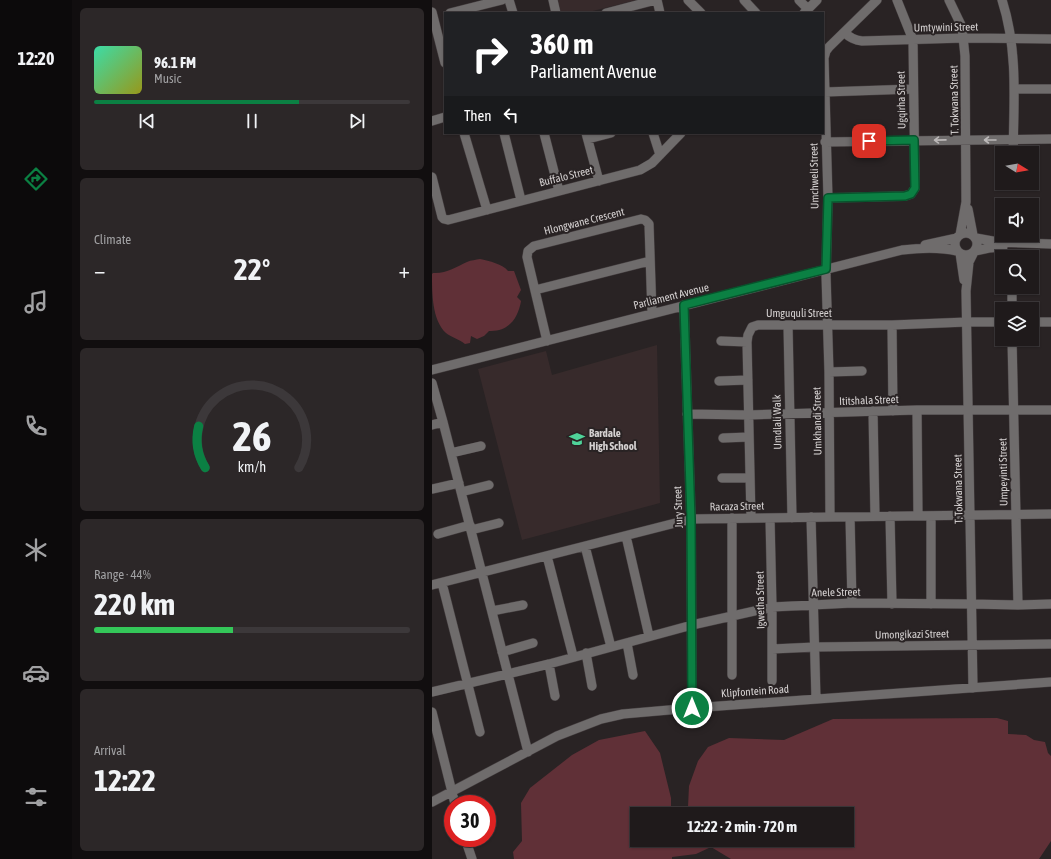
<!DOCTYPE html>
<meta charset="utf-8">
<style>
:root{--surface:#1f1a1b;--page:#2c2728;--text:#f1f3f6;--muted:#a1a1a3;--line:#3c383a;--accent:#0b8043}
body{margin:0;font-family:"Asap Condensed",sans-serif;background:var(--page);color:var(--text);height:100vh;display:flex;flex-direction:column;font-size:15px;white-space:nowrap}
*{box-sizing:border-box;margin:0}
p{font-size:13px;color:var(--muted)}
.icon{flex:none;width:22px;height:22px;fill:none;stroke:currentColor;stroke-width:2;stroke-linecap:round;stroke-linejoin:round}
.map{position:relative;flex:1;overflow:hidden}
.sheet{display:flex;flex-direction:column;gap:8px;padding:8px;background:#110e0f;width:360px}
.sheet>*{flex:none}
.hud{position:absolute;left:12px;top:12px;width:380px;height:122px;border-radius:0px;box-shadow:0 1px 3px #0004,0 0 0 1px var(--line);background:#202124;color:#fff;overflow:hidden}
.needle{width:26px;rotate:101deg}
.tools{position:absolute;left:563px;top:146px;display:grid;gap:8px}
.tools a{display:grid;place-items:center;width:44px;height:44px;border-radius:0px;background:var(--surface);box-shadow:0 1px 3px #0004,0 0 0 1px var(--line);font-size:20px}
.speed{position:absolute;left:12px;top:795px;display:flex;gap:8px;font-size:20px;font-weight:700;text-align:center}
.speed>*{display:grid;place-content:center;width:52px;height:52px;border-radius:50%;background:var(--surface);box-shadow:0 1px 3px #0004,0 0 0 1px var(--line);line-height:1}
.speed .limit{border:6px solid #d22;background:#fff;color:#111}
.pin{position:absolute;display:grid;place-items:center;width:34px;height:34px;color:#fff;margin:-17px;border-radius:8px;box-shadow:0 2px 6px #0006}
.me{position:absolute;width:44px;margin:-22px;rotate:0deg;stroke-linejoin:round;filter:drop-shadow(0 0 3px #0008)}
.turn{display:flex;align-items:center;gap:14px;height:84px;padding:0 20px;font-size:18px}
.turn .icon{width:52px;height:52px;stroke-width:2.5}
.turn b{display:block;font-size:28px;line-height:34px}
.then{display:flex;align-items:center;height:38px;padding:0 20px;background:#0003;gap:8px;font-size:15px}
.big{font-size:30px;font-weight:700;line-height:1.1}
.sheet .tile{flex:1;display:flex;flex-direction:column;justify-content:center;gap:6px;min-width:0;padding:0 14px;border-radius:6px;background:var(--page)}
.sheet .dial{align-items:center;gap:0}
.dial svg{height:104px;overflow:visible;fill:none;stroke:var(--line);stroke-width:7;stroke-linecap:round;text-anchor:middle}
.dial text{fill:var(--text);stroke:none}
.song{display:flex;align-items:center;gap:12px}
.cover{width:48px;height:48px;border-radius:6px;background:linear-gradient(135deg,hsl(160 70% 55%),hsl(60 70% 35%))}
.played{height:4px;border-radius:2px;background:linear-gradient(90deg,var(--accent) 65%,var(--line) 65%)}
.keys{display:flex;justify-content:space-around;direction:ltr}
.heat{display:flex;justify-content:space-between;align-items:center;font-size:22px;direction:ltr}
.charge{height:6px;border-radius:3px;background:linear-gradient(90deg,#34c759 44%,var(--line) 0)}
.trip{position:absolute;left:198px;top:807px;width:224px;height:40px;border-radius:0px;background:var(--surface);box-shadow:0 1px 3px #0004,0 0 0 1px var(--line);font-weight:700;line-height:40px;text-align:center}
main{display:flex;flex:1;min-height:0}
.tabs{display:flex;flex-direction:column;width:72px;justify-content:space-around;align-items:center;background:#0c0a0b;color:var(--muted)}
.tabs .icon{width:28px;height:28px}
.tabs .on{color:var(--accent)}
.tabs b{font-size:18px;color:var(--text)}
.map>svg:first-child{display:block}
</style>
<main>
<nav class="tabs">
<b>12:20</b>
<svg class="icon on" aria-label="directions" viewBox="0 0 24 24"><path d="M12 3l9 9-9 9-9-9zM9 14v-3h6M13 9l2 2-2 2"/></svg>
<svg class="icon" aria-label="music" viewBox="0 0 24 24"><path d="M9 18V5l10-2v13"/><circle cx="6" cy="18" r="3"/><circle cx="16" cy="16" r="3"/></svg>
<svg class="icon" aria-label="phone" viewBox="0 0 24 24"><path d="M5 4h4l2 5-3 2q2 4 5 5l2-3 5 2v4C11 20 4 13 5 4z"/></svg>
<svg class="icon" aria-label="climate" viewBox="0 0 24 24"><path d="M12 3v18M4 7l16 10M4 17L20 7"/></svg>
<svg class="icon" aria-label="car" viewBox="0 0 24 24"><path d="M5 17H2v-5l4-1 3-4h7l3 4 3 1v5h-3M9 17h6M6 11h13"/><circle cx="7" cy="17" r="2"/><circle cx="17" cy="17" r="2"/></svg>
<svg class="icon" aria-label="filters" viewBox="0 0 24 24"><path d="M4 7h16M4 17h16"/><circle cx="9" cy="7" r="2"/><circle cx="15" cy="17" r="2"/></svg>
</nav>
<section class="sheet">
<div class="tile">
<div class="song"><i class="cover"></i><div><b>96.1 FM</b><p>Music</p></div></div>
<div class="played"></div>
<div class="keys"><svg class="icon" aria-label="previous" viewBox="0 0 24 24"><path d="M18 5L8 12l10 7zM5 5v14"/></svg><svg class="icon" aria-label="pause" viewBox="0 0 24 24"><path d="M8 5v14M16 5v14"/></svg><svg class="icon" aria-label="next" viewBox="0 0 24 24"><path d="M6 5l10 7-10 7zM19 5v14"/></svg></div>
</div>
<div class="tile"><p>Climate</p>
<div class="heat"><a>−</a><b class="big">22°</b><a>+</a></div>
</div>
<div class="tile dial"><svg viewBox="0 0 100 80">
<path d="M14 69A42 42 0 1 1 86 69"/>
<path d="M14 69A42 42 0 0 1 9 37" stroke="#0b8043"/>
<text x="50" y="56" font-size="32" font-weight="700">26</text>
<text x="50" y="72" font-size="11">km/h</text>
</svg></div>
<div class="tile"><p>Range · 44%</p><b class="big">220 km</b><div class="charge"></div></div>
<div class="tile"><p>Arrival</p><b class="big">12:22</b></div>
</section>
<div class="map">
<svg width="619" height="859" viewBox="0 0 619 859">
<rect width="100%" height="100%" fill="#292324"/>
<path fill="#372a2b" d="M126,0h78l-51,13h-24z
M225,345l3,158 -138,37 -44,-171 68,-18 6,24z"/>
<path fill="#603037" d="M48,259c9,2 23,5 28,12h6l7,19 -4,7 4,4c-3,18 -13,31 -32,30l-5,5 -7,3 -6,-3 -1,7 -5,1c-6,-5 -14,-7 -19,-11 -14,-13 -14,-40 -14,-59l1,-1c13,1 23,-6 34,-11 4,-2 9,-2 13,-3z
M565,718l11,3v13l18,1 8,5 11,2 3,11 3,3v85l-12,18h-308l-20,-12 -15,7 -24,3v2h-158l-1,-7 9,-11 -1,-38 9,-15 42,-33 27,-15 46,-9 15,22 11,45v16h-34v26h210v-26h-174l15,-7 1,-21 9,-25 10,-14 21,-9 55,2 49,-21z"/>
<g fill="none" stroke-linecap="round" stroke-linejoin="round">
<defs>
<path id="minor" d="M77,0l4,13
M121,0l3,13
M225,0l3,13
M256,0l13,13
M312,0l12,13
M367,0l9,9
M517,0l13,27 3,29 1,146 -6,33
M570,0c16,49 12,102 11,153
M0,12l13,51
M18,13l52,-13
M174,13l50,-13
M372,13l13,-13
M413,33c5,5 9,7 17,8l102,-3 87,1
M582,89h37
M393,92l88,-3
M0,121l13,-4
M32,133l23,77
M72,133l17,67
M112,133l15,58
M154,133l13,48
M221,133l7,22
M156,139l23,-6
M393,142l226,-3
M0,177l10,40 2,2 4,1 192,-50 12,-7 29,-30
M396,198l77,-2 6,-2 4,-6 -2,-148 -16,-40
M536,209l5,26
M523 244a11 11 0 1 1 22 0a11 11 0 1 1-22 0Z
M544,238l22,4 53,2
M493,245l32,-7
M543,251l14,-3 14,-1
M528,253l4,27
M580,287v22
M103,290l115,-29
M252,305l7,214 1,189
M600,322h19
M356,325l4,193
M460,325l1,86
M580,339l6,266
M115,341l-20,-84 1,-6 6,-5 107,-27 4,1 4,4 3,90
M289,341l26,1
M0,370l470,-120c18,-2 37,-3 55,1
M397,372l33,-1
M287,381l29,-1
M0,383l11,39 85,330
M485,410l1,106
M441,411l2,105
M255,414l61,1 169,-5h134
M0,425l11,-3
M291,438l26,-1
M19,453l30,-7
M290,478h27
M0,489l27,-6
M29,492l28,-7
M458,516l2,88
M379,517l5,182
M398,517l-1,-145 -3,-97 2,-77 -4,-140 2,-7 3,-4 48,-47
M418,517l2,86
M300,518v157
M319,518l-4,-176 1,-7 4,-8 6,-2h134l75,-3h35
M338,518l2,89v74
M39,530l28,-7
M6,534l32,-9
M194,536l23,100
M153,546l26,101
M115,556l26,100
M10,583l38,149
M0,585l259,-66 360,-5
M499,604v-88
M60,611l31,-6
M195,643l6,32
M340,649l43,-2 236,-3
M70,652l31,-9
M154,653l6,33
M117,664l6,32
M541,688l-7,-397 3,-29 4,-8
M0,692l117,-28 143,-39 80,-18 80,-4 119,1 47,1 33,-1
M0,712l23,92
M0,802l125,-66 44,-17 22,-5 69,-6 359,-26
M33,838l7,21"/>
</defs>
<use href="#minor" stroke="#453f40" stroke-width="10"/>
<use href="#minor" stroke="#6f6c6c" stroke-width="9"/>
</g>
<defs><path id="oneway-shaft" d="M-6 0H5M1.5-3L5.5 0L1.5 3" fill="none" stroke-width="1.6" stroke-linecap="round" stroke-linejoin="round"/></defs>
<g stroke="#bcb8b8">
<use href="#oneway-shaft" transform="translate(508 140) rotate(179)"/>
<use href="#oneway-shaft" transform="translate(558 140) rotate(-180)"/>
</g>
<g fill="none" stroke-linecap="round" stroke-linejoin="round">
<defs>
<path id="route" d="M260,708l-1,-189 -7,-214 142,-36 2,-71 77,-2 6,-2 4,-6 -1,-48 -45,1"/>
</defs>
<use href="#route" stroke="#07532c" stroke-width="10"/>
<use href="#route" stroke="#0b8043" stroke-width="7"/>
</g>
<defs>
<symbol id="school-bare" viewBox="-9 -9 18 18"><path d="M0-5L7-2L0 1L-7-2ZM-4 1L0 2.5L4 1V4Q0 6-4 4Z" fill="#4fd399" stroke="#292324" stroke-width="2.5" paint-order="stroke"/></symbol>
</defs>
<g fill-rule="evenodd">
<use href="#school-bare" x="134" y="428" width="22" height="22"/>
</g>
<g text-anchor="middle" stroke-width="4" stroke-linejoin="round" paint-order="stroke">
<g font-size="11" fill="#d5d1d1" stroke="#292324">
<text transform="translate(514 27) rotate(-1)" y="4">Umtywini Street</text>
<text transform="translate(469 100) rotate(-91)" y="4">Ugqirha Street</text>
<text transform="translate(522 100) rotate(-91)" y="4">T. Tokwana Street</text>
<text transform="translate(134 176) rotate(-14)" y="4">Buffalo Street</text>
<text transform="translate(382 176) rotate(-91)" y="4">Umchweli Street</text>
<text transform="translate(152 221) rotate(-14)" y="4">Hlongwane Crescent</text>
<text transform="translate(239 296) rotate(-14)" y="4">Parliament Avenue</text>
<text x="367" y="317">Umguquli Street</text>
<text transform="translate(437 400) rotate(-2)" y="4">Ititshala Street</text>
<text transform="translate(385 421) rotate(-91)" y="4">Umkhandi Street</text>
<text transform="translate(345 422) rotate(-91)" y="4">Umdlali Walk</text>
<text transform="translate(571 472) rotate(-91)" y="4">Umpeyinti Street</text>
<text transform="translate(526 489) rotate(-91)" y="4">T. Tokwana Street</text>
<text transform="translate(305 506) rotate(-1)" y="4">Racaza Street</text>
<text transform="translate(246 507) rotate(-92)" y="4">Jury Street</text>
<text transform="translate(404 592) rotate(-1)" y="4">Anele Street</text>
<text transform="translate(328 600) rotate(-91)" y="4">Igwetha Street</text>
<text transform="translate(480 634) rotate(-1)" y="4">Umongikazi Street</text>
<text transform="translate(323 691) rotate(-4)" y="4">Klipfontein Road</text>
</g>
<g font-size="11" font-weight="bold" fill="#d5d1d1" stroke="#292324" text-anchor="start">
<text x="157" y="437">Bardale<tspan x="157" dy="13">High School</tspan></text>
</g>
</g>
</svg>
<div class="tools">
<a><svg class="needle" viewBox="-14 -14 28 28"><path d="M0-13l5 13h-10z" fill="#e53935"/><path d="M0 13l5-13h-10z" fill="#a1a1a3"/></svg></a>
<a><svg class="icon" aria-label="sound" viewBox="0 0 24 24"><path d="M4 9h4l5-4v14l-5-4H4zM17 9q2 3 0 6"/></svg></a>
<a><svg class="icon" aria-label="search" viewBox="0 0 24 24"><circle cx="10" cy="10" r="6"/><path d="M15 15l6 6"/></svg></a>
<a><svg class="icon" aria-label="layers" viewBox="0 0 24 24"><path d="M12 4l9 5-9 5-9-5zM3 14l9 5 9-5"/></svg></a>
</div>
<div class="speed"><div class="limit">30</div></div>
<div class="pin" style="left:437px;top:141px;background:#d93025"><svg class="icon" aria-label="arrive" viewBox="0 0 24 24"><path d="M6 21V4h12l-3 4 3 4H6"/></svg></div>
<svg class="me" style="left:260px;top:708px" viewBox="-20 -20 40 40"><circle r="17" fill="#0b8043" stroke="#fff" stroke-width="3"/><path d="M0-11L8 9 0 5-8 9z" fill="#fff"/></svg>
<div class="trip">12:22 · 2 min · 720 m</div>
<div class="hud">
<div class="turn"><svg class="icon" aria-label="right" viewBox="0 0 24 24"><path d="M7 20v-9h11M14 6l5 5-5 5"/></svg><div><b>360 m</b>Parliament Avenue</div></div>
<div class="then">Then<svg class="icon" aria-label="left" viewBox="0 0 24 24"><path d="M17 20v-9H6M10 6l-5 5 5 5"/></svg></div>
</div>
</div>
</main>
